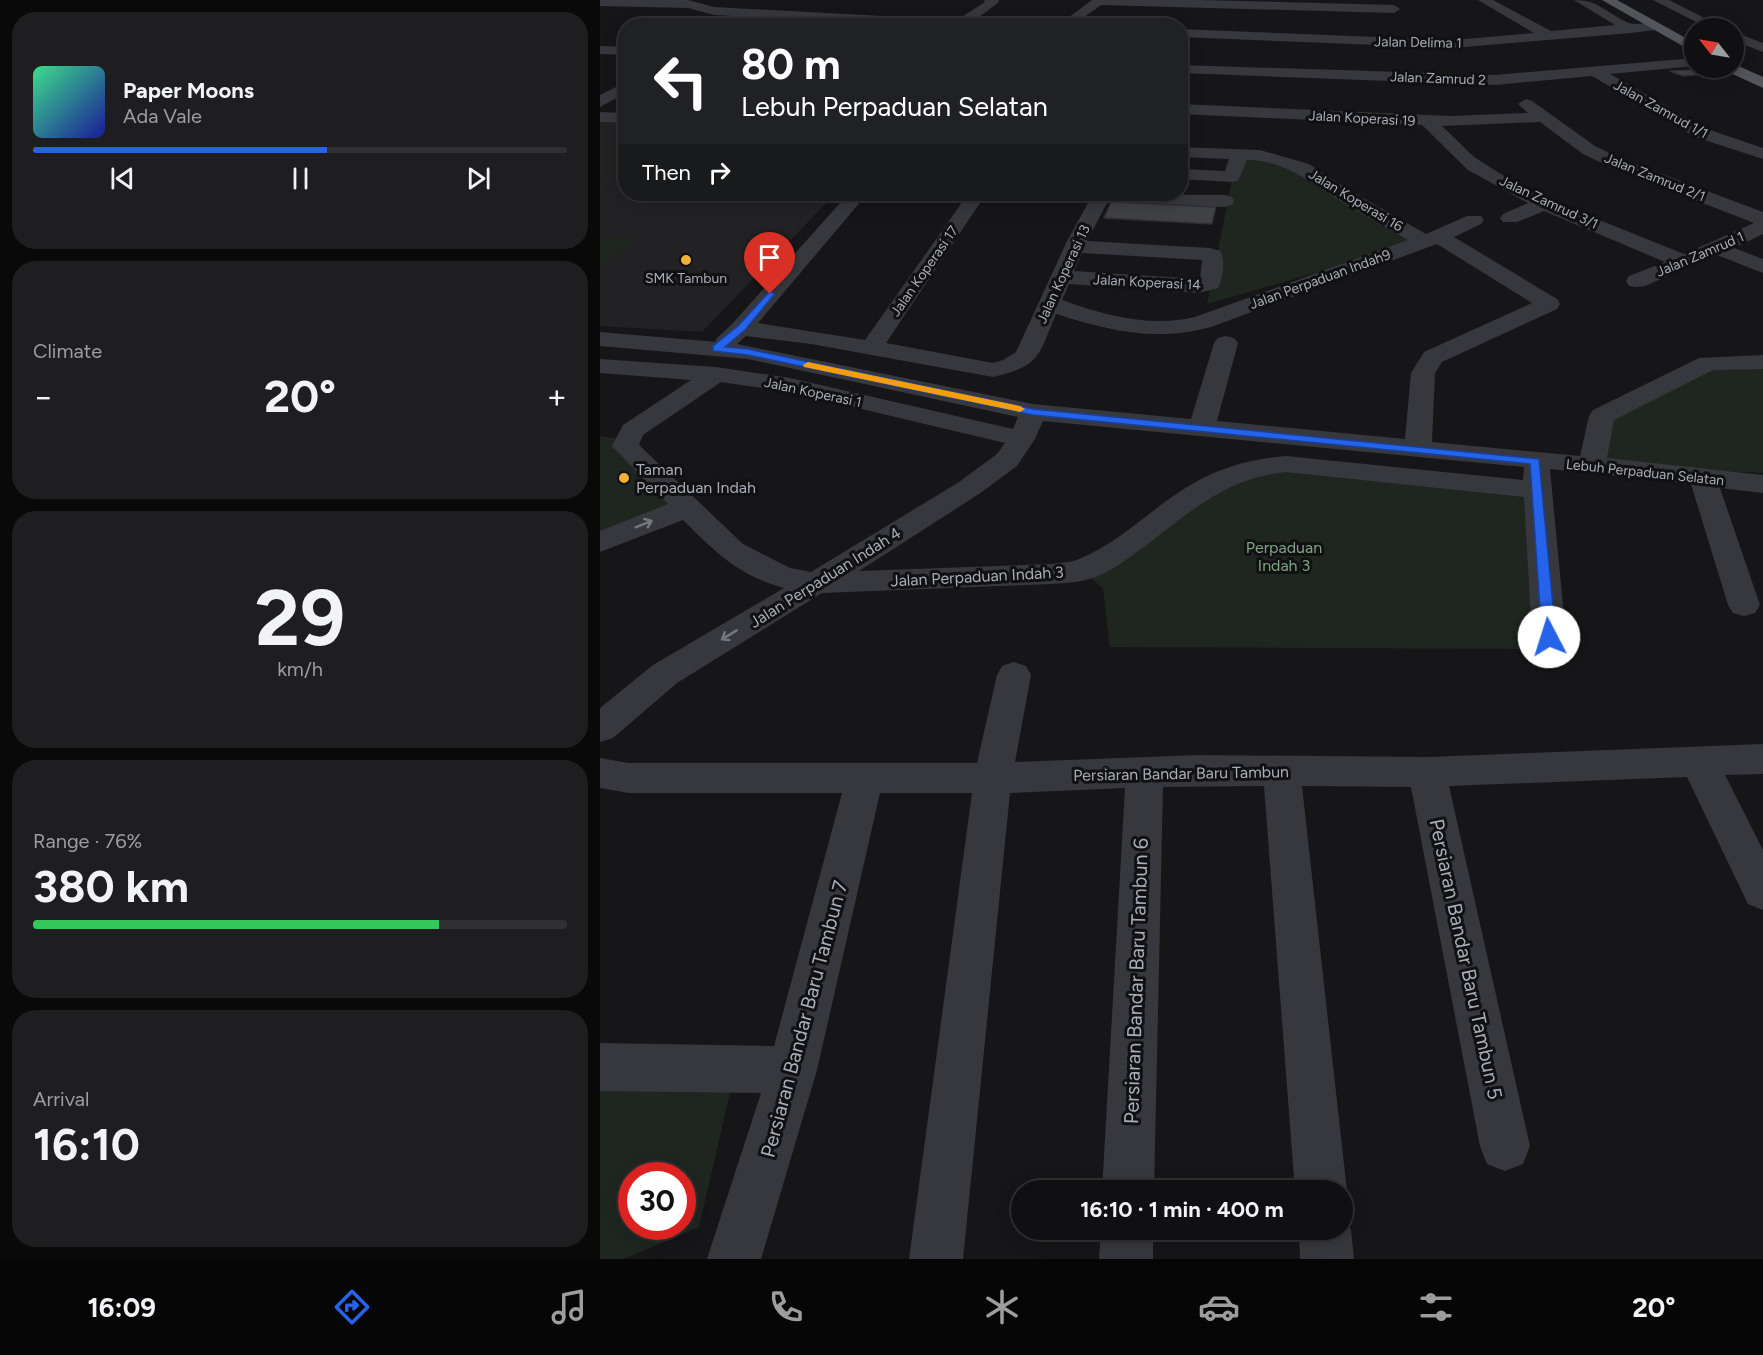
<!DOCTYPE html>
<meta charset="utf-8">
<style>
:root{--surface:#101012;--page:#1e1e20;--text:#f1f3f6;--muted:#9c9d9f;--line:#303032;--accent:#2563eb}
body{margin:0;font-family:Figtree,sans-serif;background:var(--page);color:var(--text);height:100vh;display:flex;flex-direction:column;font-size:22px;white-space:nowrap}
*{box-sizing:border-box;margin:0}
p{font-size:20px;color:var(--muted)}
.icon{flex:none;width:33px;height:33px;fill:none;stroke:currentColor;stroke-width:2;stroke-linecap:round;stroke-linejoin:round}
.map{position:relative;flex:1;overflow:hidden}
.side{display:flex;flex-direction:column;gap:12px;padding:12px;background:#09090a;width:600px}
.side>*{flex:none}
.banner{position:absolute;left:18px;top:18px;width:570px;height:183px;border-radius:24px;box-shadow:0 3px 15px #0003,0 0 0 2px var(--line);background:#202124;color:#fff;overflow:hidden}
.needle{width:39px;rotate:301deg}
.tools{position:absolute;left:1084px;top:18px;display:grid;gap:12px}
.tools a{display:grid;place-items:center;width:60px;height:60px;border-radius:50%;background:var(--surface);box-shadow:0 3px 15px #0003,0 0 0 2px var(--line);font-size:30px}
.speed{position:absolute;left:18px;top:1162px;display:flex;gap:12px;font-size:30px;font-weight:700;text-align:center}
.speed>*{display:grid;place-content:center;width:78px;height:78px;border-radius:50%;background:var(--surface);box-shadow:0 3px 15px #0003,0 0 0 2px var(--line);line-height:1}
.speed .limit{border:9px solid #d22;background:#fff;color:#111}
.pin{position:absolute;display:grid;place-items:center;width:51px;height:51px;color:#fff;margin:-62px -26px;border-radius:50% 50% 50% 0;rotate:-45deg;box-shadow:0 0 6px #0007}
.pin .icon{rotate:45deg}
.me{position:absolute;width:66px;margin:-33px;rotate:355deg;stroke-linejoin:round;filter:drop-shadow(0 0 4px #0008)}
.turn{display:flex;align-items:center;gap:21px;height:126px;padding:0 24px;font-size:27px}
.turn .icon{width:78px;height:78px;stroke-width:2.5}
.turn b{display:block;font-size:42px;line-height:51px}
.then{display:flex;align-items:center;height:57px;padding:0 24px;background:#0003;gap:12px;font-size:22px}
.big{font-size:45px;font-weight:700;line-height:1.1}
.side .tile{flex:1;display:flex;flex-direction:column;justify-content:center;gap:9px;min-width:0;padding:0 21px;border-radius:24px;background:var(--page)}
.side .dial{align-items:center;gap:0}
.dial b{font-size:78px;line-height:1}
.song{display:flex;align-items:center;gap:18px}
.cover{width:72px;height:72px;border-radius:9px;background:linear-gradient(135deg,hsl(150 70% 55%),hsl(240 70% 35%))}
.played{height:6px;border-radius:3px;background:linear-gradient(90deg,var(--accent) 55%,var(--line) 55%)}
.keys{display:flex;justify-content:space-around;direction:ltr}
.heat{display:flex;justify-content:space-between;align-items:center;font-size:33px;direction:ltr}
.charge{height:9px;border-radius:4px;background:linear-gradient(90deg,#34c759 76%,var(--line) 0)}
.trip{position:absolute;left:411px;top:1180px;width:342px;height:60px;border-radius:30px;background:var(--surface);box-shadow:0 3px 15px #0003,0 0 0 2px var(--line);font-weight:700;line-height:60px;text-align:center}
.tab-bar{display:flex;height:96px;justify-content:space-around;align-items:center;background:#060607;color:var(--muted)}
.tab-bar .icon{width:42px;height:42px}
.tab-bar .current{color:var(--accent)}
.tab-bar b{font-size:27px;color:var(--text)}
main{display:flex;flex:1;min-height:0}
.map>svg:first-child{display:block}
</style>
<main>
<section class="side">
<div class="tile">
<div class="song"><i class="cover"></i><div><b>Paper Moons</b><p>Ada Vale</p></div></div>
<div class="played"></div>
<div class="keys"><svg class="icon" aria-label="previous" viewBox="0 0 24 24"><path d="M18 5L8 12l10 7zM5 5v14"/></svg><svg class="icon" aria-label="pause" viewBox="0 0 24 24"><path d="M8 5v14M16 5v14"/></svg><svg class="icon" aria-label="next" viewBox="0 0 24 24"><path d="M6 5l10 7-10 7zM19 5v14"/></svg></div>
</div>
<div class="tile"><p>Climate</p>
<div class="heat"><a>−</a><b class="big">20°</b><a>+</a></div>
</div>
<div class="tile dial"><b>29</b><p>km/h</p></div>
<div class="tile"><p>Range · 76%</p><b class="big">380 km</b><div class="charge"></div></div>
<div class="tile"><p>Arrival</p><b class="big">16:10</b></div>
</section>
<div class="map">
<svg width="1163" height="1259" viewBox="0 0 1163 1259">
<rect width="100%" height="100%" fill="#161618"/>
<path fill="#222225" d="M0,122l25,1 1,71h209l-133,138 -102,-6z"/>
<path fill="#1e261f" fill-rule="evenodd" d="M637,156l41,4 138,84 -209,60z
M0,237l36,2 -36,29z
M1108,363l55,2v108l-171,-8 10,-49z
M0,436l22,3 56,67 -78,32z
M656,467l281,23 5,159 -432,-2 -7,-58 -20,-19z
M133,1080l-34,147 -75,32h-24v-174zM32,1176h50v51h-50z"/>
<path fill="#404145" stroke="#303034" stroke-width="1.5" d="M1090,70l16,4 -23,2 -13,-5z
M511,202l105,5 -4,17 -108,-6z"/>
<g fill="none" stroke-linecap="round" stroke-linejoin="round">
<path fill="#37383d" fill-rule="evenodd" d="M0,0h88l26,7 243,13 28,-18 -1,-2h14l1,2 -25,19 20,1 6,4h-89l-197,-11 -26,-7 -88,-2z
M492,0h109l193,5 6,4 -6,4 -293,-8 -29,21h-15z
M878,0h15l58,31 64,-6 -41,-25c26,0 33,14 55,23 11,4 23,-5 32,3l-7,4 -23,3 -178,15 -273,-11v-8l273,11 81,-7z
M1053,0h16l55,28h-16z
M1134,32l29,11v9l-29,-11z
M0,46l26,1v8l-26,-1z
M1095,58v8l-85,8 97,55 56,19v11l-68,-22 -103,-61 -97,9 -315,-12v-8l315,10z
M26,82v11l-26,14v-12z
M926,99l6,2 63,45 27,13 141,53v22l-29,14 29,11v14l-46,-18 -72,31 -8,1 -8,-1 -3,-5 3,-5 36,-14 -121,-51 -27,11h-14l-3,-4 3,-4 25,-11 -60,-33 -46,-45 -242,-11v-10l270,12 78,-3 -10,-9zM940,122l43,32 27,13 144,56 -70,31 -122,-49 -50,-24 -38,-24 -32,-31z
M0,112l26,1v10l-26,-1z
M580,147l80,3 49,14 35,23 82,47 41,-18h14l3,4 -3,4 -27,13 103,62 3,5 -3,5 -115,53 -7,11 -3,69 148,14 9,-40 4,-6 106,-52 64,-3v14l-50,1 -99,50 -7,38 156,17v18l-43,-5 40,117 -5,8 -11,3 -11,-3 -5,-8 -37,-121 -141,-15 16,168 -5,8 -12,4 -12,-4 -5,-8 -8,-140 -238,-25c-61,6 -94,39 -141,74 -16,12 -33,25 -52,32 -13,4 -27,5 -41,6l-230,9 -145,90 -64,55 -13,4v-34l53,-43 131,-77c-45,-12 -70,-37 -101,-68l-83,32v-21l68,-27 -56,-58 11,-21 68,-45 -91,-7v-14l116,8 74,11 223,51 5,-12 -270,-58 -148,-13v-14l117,10 -2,-2 18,-17 115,-129h19l-109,129 107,17 103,-146h18l-100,149 107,20 10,-3 13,-8 51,-111 26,-47 132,1 7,2 2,4 -2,4 -7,2 -117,-6 -21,40 123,7 10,3c6,8 3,28 -2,37l-19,5 -130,-9 -7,16c41,15 89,28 133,17l213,-77c-25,-15 -52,-29 -77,-45 -29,-18 -47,-34 -84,-35l-9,21 -6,1 -52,-3v-10l45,2 4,-12 -49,-2zM837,244l95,59 -108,49 -13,21 -6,66 -188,-18 21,-78 -4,-5 -8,-2 -8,2 -4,5 -23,76 -158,-15 -296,-60 9,-8 65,8 182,33c48,-11 45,-21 63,-63 55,17 98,28 155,13zM482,253l120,7 -2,19 -126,-8zM121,382l69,10 215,51 -8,11 -38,28 -148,90 -21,-4 -47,-24 -104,-99 4,-10zM443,421l481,46 -1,13 -237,-24c-33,3 -62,10 -92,27 -40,22 -72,59 -115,76 -8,4 -18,3 -27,5l-193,7 120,-77 38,-28 18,-27z
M414,662l12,4 5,9 -16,87 184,-7 228,2 336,-13v30l-38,1 38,75v60l-15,-6 -61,-127 -238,9 81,360 -7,18 -18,7 -18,-7 -7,-18 -69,-359 -109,-1 45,405 -5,10v-10h-47l-31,-405 -101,1 -9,404h-52l23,-403 -115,5 -47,466h-54l63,-466h-92l-63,277 -56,189h-54l54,-166 -161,-2v-48l174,3 68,-253h-213l-29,-5v-30l29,5h348l20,-88 5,-9z
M742,1211l9,19 3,29h-54l-1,-29h43z
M501,1230h52v29h-54z"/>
<path fill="#53555c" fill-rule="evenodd" d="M1002,0h15l78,43v10z
M1134,64l29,13v11l-37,-17 -2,-3h10z"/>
</g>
<defs><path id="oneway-shaft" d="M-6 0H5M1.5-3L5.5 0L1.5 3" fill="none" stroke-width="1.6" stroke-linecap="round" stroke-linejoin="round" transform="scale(1.5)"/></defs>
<g stroke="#757881">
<use href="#oneway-shaft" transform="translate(44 524) rotate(-22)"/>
<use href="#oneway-shaft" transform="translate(129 635) rotate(149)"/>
</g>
<path fill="#2563eb" stroke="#184099" stroke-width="1.5" d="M170,291l5,3 -2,2 -28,34 -20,17 23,2 285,60 506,50 17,178 -7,5 -7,-5 -12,-173 -497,-49 -285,-60 -35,-4v-5l25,-20z"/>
<path fill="#f59e0b" d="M208,362l212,44 5,3 -5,3 -216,-45 -1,-2z"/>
<g fill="#f2b134" stroke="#111113" stroke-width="2">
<circle cx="86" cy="260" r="6"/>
<circle cx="24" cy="478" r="6"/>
</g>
<g text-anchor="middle" stroke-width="6" stroke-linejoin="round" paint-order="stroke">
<g font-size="14" fill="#a8adb8" stroke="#111113">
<text transform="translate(818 42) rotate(1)" y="5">Jalan Delima 1</text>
<text transform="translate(838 78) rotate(2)" y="5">Jalan Zamrud 2</text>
<text transform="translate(1061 109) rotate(29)" y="5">Jalan Zamrud 1/1</text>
<text transform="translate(762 118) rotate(3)" y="5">Jalan Koperasi 19</text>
<text transform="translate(1055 177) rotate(22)" y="5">Jalan Zamrud 2/1</text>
<text transform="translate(756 200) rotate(31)" y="5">Jalan Koperasi 16</text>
<text transform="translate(949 202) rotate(25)" y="5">Jalan Zamrud 3/1</text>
<text transform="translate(1100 254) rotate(-23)" y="5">Jalan Zamrud 1</text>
<text transform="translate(324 271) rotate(-55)" y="5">Jalan Koperasi 17</text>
<text transform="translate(463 274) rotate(-65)" y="5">Jalan Koperasi 13</text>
<text transform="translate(720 279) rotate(-20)" y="5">Jalan Perpaduan Indah9</text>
<text transform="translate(547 282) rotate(3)" y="5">Jalan Koperasi 14</text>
<text transform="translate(213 392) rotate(12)" y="5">Jalan Koperasi 1</text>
<text transform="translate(1045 472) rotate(6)" y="5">Lebuh Perpaduan Selatan</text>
</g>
<g font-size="14" fill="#a8adb8" stroke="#111113">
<text x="86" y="283">SMK Tambun</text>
</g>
<g font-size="16" fill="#a8adb8" stroke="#111113" text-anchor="start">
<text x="36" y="475">Taman<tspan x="36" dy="18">Perpaduan Indah</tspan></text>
</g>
<g font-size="16" fill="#7fa381" stroke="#111113">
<text x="684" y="553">Perpaduan<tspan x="684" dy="18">Indah 3</tspan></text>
</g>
<g font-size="16" fill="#a8adb8" stroke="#111113">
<text transform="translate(377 576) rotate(-3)" y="6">Jalan Perpaduan Indah 3</text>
<text transform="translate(225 577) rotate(-32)" y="6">Jalan Perpaduan Indah 4</text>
<text transform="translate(581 773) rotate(-1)" y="6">Persiaran Bandar Baru Tambun</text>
</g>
<g font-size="20" fill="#a8adb8" stroke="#111113">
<text transform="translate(866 959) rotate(78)" y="7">Persiaran Bandar Baru Tambun 5</text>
<text transform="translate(536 981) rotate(-88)" y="7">Persiaran Bandar Baru Tambun 6</text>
<text transform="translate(204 1019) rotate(-75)" y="7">Persiaran Bandar Baru Tambun 7</text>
</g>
</g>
</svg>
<div class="tools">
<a><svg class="needle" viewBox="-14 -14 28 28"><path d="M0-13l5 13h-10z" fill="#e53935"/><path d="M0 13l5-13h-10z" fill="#9c9d9f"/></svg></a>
</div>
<div class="speed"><div class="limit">30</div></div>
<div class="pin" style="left:170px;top:294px;background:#d93025"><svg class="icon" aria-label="arrive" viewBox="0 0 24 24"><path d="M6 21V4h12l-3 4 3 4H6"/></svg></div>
<svg class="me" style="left:949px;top:637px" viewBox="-20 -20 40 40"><circle r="19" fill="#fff"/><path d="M0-13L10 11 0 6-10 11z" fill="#2563eb"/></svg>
<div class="trip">16:10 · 1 min · 400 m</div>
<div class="banner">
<div class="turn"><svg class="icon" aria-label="left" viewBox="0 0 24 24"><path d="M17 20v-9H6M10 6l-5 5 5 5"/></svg><div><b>80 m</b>Lebuh Perpaduan Selatan</div></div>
<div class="then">Then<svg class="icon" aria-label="right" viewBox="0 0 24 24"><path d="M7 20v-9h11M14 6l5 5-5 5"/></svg></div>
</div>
</div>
</main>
<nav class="tab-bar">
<b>16:09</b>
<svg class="icon current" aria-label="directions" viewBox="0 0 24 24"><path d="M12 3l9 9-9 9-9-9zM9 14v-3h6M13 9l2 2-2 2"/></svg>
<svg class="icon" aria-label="music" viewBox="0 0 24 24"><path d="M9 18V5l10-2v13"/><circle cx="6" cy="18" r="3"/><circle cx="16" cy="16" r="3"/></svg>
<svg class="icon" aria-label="phone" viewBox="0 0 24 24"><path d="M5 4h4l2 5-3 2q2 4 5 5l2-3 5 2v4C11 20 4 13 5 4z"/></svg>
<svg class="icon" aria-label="climate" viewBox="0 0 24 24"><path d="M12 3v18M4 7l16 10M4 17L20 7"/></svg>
<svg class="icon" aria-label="car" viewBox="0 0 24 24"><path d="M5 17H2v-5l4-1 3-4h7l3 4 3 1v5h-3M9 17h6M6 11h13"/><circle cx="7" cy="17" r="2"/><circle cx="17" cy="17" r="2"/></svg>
<svg class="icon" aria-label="filters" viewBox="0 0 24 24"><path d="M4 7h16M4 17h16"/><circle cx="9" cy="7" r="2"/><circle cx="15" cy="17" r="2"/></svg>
<b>20°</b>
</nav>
